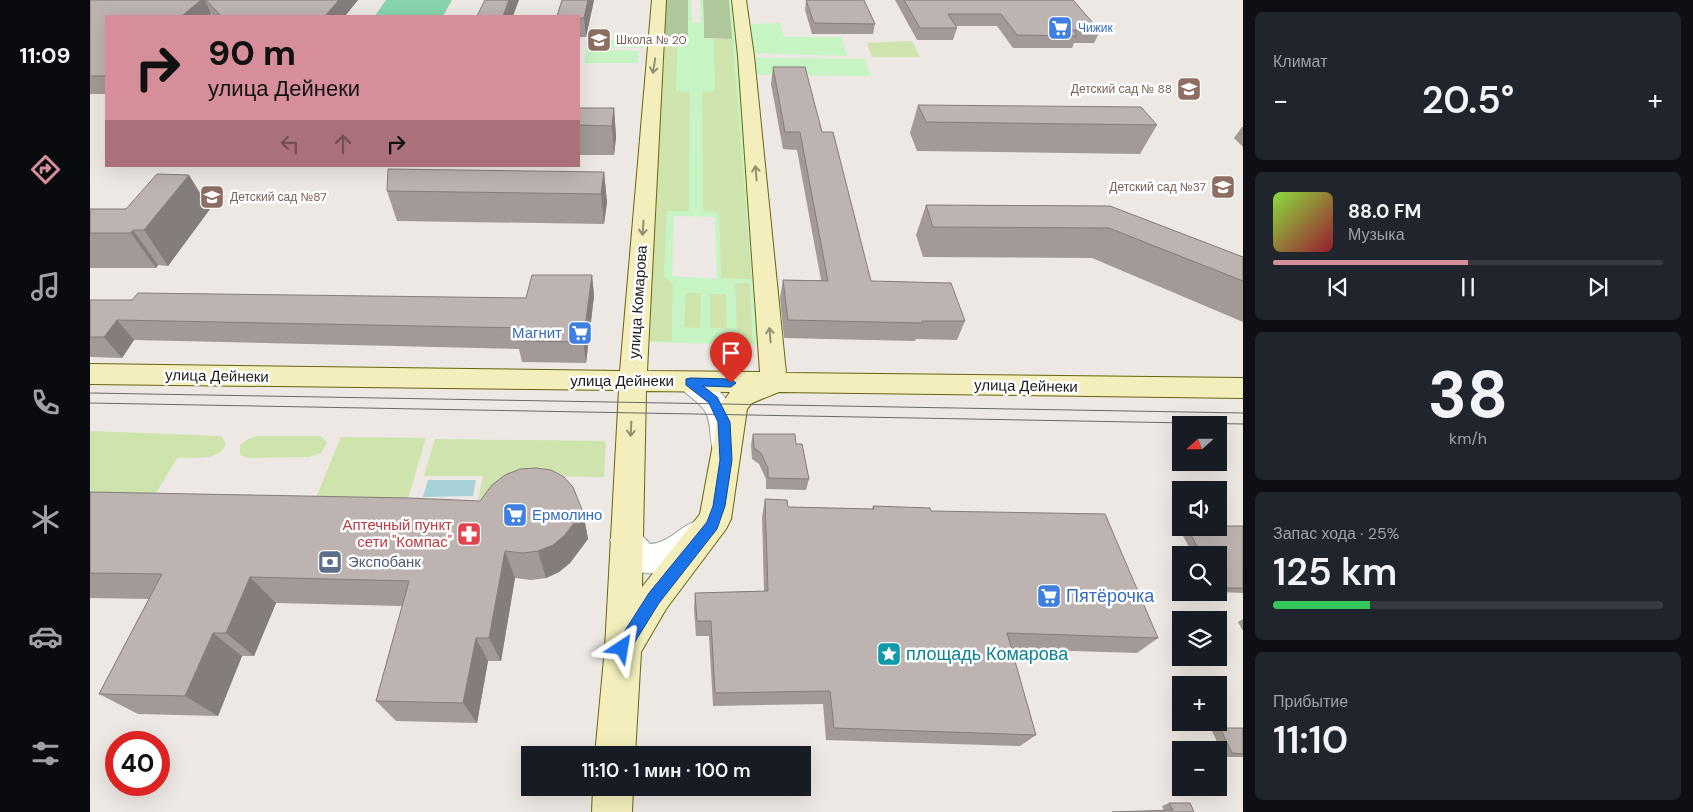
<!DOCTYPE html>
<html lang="ru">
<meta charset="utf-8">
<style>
:root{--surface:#171b24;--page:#20242c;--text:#f1f3f6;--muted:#9ea1a6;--line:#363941;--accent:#d68e9a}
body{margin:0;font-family:"DM Sans",sans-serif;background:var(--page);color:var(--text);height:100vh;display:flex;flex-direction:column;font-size:19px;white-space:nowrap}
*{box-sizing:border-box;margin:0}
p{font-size:16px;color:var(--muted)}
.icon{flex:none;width:28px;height:28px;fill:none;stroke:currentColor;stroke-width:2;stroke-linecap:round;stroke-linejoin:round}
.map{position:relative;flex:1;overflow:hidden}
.drawer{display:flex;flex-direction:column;gap:12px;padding:12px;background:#0d0f14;width:450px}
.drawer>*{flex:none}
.guide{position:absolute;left:15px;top:15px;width:475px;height:152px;border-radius:0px;box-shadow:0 5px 20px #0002;background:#d68e9a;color:#111;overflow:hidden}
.needle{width:32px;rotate:249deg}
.fabs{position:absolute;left:1082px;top:416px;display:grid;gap:10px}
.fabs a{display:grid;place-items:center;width:55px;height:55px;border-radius:0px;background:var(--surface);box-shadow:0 5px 20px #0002;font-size:25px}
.speed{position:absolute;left:15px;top:731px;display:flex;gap:10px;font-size:25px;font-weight:700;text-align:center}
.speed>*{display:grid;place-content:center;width:65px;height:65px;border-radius:50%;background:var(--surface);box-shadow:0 5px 20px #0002;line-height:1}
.speed .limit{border:8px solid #d22;background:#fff;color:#111}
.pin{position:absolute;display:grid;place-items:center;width:42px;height:42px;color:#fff;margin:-51px -21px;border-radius:50% 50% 50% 0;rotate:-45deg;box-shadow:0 0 5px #0007}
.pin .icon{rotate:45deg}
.me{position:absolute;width:55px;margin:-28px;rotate:33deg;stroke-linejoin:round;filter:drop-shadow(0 0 4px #0008)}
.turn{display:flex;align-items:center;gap:18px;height:105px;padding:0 20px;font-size:22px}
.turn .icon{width:65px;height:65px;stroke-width:2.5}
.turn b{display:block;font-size:35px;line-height:42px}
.lanes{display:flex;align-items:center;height:48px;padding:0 20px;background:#0003;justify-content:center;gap:25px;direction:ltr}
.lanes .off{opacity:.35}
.big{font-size:38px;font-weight:600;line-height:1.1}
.drawer .widget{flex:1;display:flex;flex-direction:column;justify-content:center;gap:8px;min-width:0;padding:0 18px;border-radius:8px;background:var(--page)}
.drawer .dial{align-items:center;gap:0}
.dial b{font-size:65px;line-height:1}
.song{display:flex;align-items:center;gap:15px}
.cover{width:60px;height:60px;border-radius:8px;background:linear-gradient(135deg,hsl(90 70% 55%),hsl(350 70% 35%))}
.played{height:5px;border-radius:2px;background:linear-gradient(90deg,var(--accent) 50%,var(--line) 50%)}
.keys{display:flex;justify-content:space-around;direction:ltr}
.heat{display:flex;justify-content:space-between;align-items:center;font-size:28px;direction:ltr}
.charge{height:8px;border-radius:4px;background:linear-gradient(90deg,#34c759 25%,var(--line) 0)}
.trip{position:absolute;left:431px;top:746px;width:290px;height:50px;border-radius:0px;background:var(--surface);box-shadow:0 5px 20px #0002;font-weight:600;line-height:50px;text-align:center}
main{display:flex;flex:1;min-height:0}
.dock{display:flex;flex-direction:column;width:90px;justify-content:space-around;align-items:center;background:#090b0e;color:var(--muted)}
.dock .icon{width:35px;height:35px}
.dock .selected{color:var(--accent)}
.dock b{font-size:22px;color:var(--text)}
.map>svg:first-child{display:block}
</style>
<main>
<nav class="dock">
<b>11:09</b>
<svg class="icon selected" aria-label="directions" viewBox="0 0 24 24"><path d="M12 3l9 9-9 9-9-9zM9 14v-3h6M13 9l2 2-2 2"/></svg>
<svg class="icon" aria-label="music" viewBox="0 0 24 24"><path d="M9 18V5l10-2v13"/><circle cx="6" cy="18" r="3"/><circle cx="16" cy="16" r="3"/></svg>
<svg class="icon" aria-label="phone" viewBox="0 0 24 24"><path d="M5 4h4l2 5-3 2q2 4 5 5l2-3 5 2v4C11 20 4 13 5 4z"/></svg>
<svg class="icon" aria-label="climate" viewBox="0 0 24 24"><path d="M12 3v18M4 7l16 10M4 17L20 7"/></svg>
<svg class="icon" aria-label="car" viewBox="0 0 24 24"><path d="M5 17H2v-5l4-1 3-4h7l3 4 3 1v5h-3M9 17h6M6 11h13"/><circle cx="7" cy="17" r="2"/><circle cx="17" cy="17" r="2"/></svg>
<svg class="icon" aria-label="filters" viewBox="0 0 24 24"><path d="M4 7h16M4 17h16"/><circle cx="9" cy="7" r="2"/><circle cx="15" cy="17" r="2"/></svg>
</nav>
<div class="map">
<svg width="1153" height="812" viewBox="0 0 1153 812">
<rect width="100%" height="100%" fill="#ede8e3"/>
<path fill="#cfe3ad" d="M623,39h20l19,240h-31l-2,-67h-16l-1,-121h13z
M573,40h15l-2,51h14l-1,121 -22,-1 -3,66 9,6 -1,59 -28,-1z
M822,41l8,16h-48l-5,-14z
M645,283h15l3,60h-16z
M595,293h16v35h-17z
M620,293l16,1 1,35 -17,-1z
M0,431l131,5 5,7c-6,19 -33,14 -49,15l-27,45 -60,-1z
M167,436h64l6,7 -6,10 -13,4 -61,1 -7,-3v-10l8,-6z
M251,437l85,1 -19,64 -94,3z
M345,439l171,2 -2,36 -63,-1 -43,24h-20l5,-24h-59z"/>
<path fill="#afc89b" d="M572,0h26v38h-28z
M613,0h26l4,39 -29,-1z"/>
<path fill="#c6f4c3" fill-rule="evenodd" d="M598,0h3l1,23 9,-1 -1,-22h3l1,38 9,1 2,52 -13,1 1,119 16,1 2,66 31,1 -23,-279h3l33,345 -122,-3 17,-304 28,-1zM573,40h15l-2,51 14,1 -1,119h-22l-3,66 9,7 -1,58 -28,-1zM584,216l41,1 2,62 -45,-3zM645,283h15l3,60 -16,-1zM596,293h15l-1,35 -16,-1zM620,294h16l1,35 -17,-1z
M690,23l3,13 5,1h53l6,19 -94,-3 -2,-29z
M500,39h55l-1,9 -56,-1z
M497,49l52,2 -1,12h-54z
M664,58l111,1 6,17 -114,-1z"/>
<path fill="#88d5ad" d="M296,0h66l-9,16h-68z"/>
<path fill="#a7d2d7" d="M338,480h48l-3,16 -50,1z"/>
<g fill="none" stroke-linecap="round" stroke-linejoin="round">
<defs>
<path id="street" d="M600,372c30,9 61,51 45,82l-10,4 -10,-4c-7,-13 -2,-30 -10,-43 -8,-12 -22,-17 -28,-29l4,-7z
M606,521l11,4 5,10c-14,29 -65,55 -91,25 -5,-5 -8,-13 -11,-20l5,-10 11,-4 11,4 13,14c19,-1 29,-17 46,-23z"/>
<path id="secondary" d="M562,0h14l-19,371 113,1 -22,-316 -6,-56h14l8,56 32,317 457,5v20l-464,-6 -27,11 -5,6 -16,110 -5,10 -60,80 -25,43 -6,103h-40l10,-107 14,-258 -529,-6v-20l530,7zM556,391l84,1 -10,14 -20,108 -58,73z
M503,788h40l-1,24h-40z"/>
</defs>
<use href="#street" stroke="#9d9d9d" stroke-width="2"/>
<use href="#secondary" stroke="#68660f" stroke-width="2"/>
<use href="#street" fill="#fff" fill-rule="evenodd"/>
<use href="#secondary" fill="#f3eebb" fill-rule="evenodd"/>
<path stroke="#6a6a6a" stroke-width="1" d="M0,393l1153,20
M0,403l1153,21"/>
</g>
<path fill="#a39a97" d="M0,0h268l-13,16h-132l-2,-2 -2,2h-103v78h-16z
M472,0h32l-8,37h-7v-21z
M716,0l69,24 -2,10h-61l-7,-24z
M805,0h178l27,31 -6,12h-20l-2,5h-59l-16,-22h-41l1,2 -4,12h-36z
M683,67l49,65 49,149 94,40 -8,19 -41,-1 -1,2 -131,-3 -4,-40 3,-18h38l-24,-130 -14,-1 -12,-65z
M828,105l239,20 -17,29 -223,-3 -7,-18z
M489,108h35l2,29 -2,18h-35z
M1152,127h1v20l-9,-9z
M514,172l3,30 -3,22 -207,-3 -10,-30z
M836,205l184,1 133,51v65l-151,-64 -169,-1 -7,-22z
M0,209h120l-42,57 -10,-1 -2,3h-66z
M502,275l2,21 -8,67 -64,-1 -3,-13 -385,-9 -12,18 -32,-1v-57h42l394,-2z
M663,434l43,10 13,35 -3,11 -40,-1v-10l-7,-15 -7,-5 -1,-14z
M0,492l493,20 5,27 -18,24 -11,9 -13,6 -15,2 -16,-2 -14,83h-13l-11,62 -81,-2 -20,-20 26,-95 -126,-3 -22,53h-12l-24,60 -80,-2 -39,-20 50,-95 -59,-1z
M675,499l23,8 84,2 1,-3 58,5 227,127 -21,15 -126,-4 25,86 -16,11 -194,-6 -3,-36 -110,2 -4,-70h-13l-2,-27 1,-16 69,-2 -2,-74z
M1153,526v67l-25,-1 1,-37h-26l-13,-25 4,-2z
M1153,619v12l-5,-9z
M1130,728h23v29h-19l-12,-26z
M1079,803l25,9 -30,-1 -2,-5z"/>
<path fill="#847d7b" d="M111,0h4l6,14 -2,2h-27z
M249,0h19l-13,16h-20z
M419,0h10l-6,16h-10z
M498,0h6l-8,37 -2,-19z
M524,108l2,29 -2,18 -2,-29z
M514,172l3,30 -3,22 -3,-30z
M99,175l21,34 -42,57 -24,-36z
M43,230l25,35 -2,3 -25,-35z
M502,275l2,21 -8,67 -3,-21z
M27,320l17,20 -12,18 -18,-21z
M493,512l5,27 -18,24 -11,9 -13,6 -8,-27z
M415,551l10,27 -14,83 -12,-23z
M160,577l26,26 -22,53 -28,-23z
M123,633l29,23 -24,60 -33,-20z
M386,638l12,23 -11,62 -14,-20z"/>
<path fill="#bdb3b0" stroke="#847d7b" d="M0,0h111l-19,16h-76v60h-16z
M116,0h133l-14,16h-104z
M395,0h24l-6,16h-26z
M472,0h26l-4,18h-5v-2h-22z
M716,0h58l11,24 -61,-1z
M814,0h169l27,31 -27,-1 4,6 -60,-1 -16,-21h-53l9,14h-37z
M683,67h32l17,65h11l38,149 80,2 14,38h-43v2l-134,-3 -5,-40 45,1 -28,-149h-15z
M828,105l223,2 16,18 -231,-3z
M489,108h35l-2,18 -33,-1z
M298,169l216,3 -3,22 -214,-3z
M67,174l32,1 -45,55h-11l-2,3h-41v-24h36z
M836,205l184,1 133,51v24l-134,-53 -176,-1z
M442,275h60l-9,67 -66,-1 3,-13 -403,-8 -13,17h-14v-37h42l6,-7 388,5z
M663,434h42l1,10h6l7,35 -41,-1v-10l-7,-15 -7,-5z
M446,468l15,2 13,7 9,10 10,25 -19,24 -11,9 -15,6 -15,2 -18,-2 -16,87h-13l-13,65 -87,-2 33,-120 -159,-4 -24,56h-13l-28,63 -86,-2 63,-120 -72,-1v-81l319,6 71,3 12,-16 13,-10 15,-6z
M675,499l22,1 1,7 86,2 -1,-3 57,2 1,3 174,3 53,124 -151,-5 29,102 -202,-7 -4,-37 -115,2 -4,-72h-14l-2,-28 73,-2z
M1129,526h24v62h-24v-33h-17l-15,-27h32z
M1130,728h23v26l-11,-1z
M1079,803h21l4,9h-82l61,-2z"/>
<defs><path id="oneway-shaft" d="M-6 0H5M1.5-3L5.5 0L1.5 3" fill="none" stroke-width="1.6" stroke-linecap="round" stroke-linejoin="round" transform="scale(1.25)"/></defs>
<g stroke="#929073">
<use href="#oneway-shaft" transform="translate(564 66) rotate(99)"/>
<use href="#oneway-shaft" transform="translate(666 173) rotate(-95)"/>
<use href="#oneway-shaft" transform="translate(553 228) rotate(94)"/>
<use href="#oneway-shaft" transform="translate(680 335) rotate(-95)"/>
<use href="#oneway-shaft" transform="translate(541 429) rotate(93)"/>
</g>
<path fill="#1a73e8" stroke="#114b97" d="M600,378l41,1 5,4 -5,4 -28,-1 14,11 13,25 2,38 -7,46 -8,23 -58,74 -31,50 -6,2 -5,-2 -2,-5 2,-5 32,-50 58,-71 6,-16 7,-46 -2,-38 -9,-19 -23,-18v-6z"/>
<defs>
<symbol id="supermarket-square" viewBox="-11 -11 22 22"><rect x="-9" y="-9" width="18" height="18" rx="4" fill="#3f7fe0" stroke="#fff"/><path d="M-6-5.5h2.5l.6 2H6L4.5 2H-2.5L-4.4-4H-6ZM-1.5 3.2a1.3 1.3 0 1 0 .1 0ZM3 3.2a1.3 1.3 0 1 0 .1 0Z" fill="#fff"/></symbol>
<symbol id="school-square" viewBox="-11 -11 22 22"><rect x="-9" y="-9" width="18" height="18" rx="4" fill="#8d6e63" stroke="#fff"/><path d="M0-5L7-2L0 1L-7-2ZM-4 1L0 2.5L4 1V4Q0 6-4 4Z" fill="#fff"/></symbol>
<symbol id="pharmacy-square" viewBox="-11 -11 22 22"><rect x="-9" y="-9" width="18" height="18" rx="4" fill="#e0444e" stroke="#fff"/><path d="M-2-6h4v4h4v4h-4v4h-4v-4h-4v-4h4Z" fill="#fff"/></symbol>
<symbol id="bank-square" viewBox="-11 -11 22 22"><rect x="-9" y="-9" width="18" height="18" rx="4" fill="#5c6f8a" stroke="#fff"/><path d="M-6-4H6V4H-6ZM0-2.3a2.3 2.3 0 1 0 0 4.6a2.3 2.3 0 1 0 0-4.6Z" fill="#fff"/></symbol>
<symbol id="sight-square" viewBox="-11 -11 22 22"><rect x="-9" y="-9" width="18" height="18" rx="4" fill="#0f9aa8" stroke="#fff"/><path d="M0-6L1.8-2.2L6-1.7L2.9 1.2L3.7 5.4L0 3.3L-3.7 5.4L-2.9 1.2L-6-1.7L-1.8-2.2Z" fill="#fff"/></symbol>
</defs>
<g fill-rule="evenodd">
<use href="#supermarket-square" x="956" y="14" width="28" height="28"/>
<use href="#school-square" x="495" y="26" width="28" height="28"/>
<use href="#school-square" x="1085" y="75" width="28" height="28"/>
<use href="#school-square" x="1119" y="173" width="28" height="28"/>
<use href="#school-square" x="108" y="183" width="28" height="28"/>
<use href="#supermarket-square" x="476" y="319" width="28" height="28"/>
<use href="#supermarket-square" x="411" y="501" width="28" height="28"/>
<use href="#pharmacy-square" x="365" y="520" width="28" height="28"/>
<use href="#bank-square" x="226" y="548" width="28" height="28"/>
<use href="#supermarket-square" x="945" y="582" width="28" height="28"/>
<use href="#sight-square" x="785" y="640" width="28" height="28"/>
</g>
<g text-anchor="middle" stroke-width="5" stroke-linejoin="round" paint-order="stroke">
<g font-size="12" fill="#366cbe" stroke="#fff" text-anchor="start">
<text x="988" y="32">Чижик</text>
</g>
<g font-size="12" fill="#785e54" stroke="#fff" text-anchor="start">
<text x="526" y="44">Школа № 20</text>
<text x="1082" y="93" text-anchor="end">Детский сад № 88</text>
<text x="1116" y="191" text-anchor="end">Детский сад №37</text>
<text x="140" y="201">Детский сад №87</text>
</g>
<g font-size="15" fill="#1c1c1c" stroke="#fff">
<text transform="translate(548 302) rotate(-86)" y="5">улица Комарова</text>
<text transform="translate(127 376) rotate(1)" y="5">улица Дейнеки</text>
<text x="532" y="386">улица Дейнеки</text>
<text transform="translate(936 386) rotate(1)" y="5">улица Дейнеки</text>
</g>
<g font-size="15" fill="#366cbe" stroke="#fff" text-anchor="end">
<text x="472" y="338">Магнит</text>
<text x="442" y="520" text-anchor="start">Ермолино</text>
</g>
<g font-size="15" fill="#be3a42" stroke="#fff" text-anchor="end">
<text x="362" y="530">Аптечный пункт<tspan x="362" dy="17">сети "Компас"</tspan></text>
</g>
<g font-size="15" fill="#4e5e75" stroke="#fff" text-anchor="start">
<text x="258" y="567">Экспобанк</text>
</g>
<g font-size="18" fill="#366cbe" stroke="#fff" text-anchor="start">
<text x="976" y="602">Пятёрочка</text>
</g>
<g font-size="18" fill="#0d838f" stroke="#fff" text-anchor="start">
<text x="816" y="660">площадь Комарова</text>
</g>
</g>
</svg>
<div class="fabs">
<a><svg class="needle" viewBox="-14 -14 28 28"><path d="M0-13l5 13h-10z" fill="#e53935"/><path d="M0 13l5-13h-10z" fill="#9ea1a6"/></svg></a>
<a><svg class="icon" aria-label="sound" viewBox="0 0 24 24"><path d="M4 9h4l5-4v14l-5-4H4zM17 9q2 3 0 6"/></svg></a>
<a><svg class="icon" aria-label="search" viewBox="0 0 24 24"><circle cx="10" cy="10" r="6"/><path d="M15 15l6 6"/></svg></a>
<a><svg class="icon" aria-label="layers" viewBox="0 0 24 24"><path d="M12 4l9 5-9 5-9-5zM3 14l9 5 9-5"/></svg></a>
<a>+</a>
<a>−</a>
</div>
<div class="speed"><div class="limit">40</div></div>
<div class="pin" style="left:641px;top:383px;background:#d93025"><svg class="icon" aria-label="arrive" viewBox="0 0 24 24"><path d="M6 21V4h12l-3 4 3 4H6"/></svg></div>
<svg class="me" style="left:532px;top:648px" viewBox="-20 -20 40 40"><path d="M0-17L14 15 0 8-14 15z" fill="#1a73e8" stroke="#fff" stroke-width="4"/></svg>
<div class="trip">11:10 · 1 мин · 100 m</div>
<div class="guide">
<div class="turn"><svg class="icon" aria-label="right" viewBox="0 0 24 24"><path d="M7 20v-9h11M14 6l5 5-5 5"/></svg><div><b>90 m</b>улица Дейнеки</div></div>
<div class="lanes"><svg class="icon off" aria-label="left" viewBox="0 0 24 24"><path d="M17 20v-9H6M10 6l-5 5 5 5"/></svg><svg class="icon off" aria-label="ahead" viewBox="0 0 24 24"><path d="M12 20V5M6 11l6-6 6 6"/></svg><svg class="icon" aria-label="right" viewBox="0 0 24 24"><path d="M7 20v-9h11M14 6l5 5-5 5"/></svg></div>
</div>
</div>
<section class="drawer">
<div class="widget"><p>Климат</p>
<div class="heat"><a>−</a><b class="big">20.5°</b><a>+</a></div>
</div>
<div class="widget">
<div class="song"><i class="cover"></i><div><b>88.0 FM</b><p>Музыка</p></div></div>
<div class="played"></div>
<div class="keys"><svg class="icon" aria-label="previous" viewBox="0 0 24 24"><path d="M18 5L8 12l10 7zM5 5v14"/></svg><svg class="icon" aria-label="pause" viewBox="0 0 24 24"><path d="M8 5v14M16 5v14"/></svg><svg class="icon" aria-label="next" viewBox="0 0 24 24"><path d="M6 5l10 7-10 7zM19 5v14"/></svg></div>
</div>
<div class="widget dial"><b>38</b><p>km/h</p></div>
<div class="widget"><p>Запас хода · 25%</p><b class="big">125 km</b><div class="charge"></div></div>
<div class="widget"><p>Прибытие</p><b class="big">11:10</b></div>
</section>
</main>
